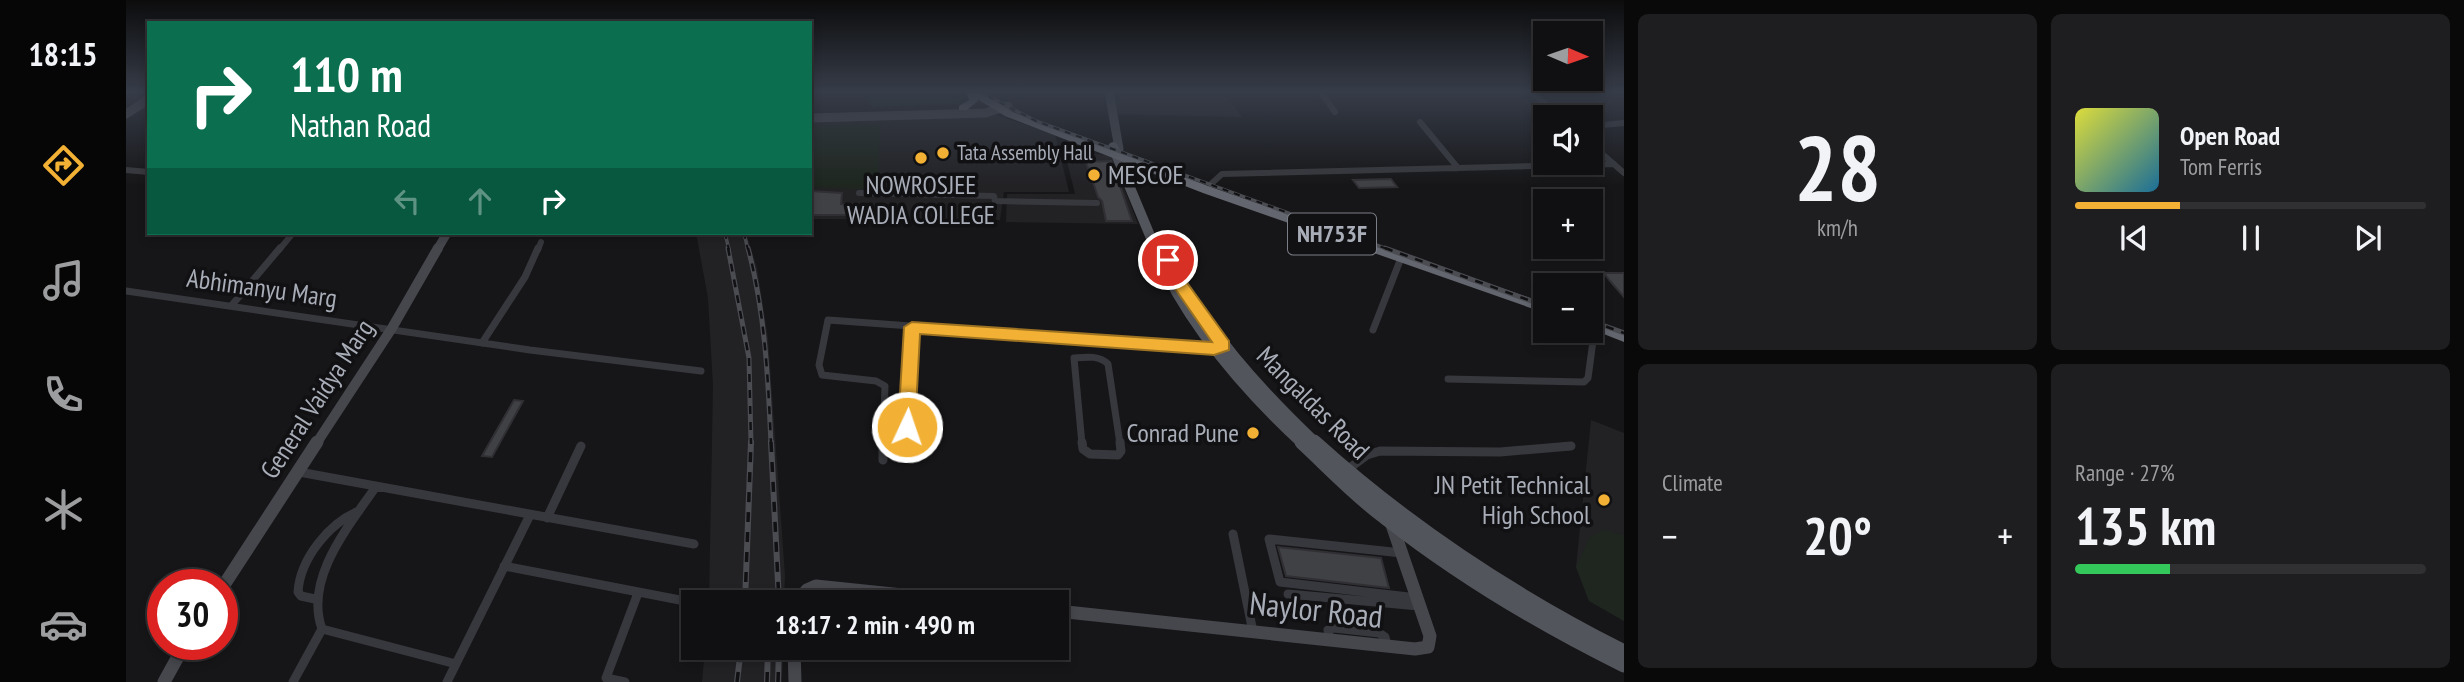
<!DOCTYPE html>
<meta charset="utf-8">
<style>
:root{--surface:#101012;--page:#1e1e20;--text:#f1f3f6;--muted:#9c9d9f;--line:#303032;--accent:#f2b134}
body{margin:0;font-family:"PT Sans Narrow",sans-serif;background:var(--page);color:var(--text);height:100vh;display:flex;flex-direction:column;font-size:26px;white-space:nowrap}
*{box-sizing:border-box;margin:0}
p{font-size:23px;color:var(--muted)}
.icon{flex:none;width:38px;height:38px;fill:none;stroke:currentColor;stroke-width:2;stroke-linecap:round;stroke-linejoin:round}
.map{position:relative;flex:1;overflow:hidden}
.details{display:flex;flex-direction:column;gap:14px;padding:14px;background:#09090a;width:840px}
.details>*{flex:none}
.banner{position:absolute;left:21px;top:21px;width:665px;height:214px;border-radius:0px;box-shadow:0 4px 10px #0003,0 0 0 2px var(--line);background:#0b6e4f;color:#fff;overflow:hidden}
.needle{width:46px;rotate:92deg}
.buttons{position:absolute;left:1407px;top:21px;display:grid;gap:14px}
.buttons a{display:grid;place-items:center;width:70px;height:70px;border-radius:0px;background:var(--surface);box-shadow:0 4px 10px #0003,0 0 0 2px var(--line);font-size:35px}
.speed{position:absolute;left:21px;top:569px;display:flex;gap:14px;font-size:35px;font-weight:700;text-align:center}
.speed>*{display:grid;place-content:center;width:91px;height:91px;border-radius:50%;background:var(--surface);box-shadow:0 4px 10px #0003,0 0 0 2px var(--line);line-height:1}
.speed .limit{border:10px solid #d22;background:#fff;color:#111}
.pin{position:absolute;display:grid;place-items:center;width:60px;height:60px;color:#fff;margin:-30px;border:4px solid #fff;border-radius:50%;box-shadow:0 2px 7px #0007}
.me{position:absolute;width:77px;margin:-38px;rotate:3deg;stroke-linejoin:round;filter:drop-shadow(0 0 5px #0008)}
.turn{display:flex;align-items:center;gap:24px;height:147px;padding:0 28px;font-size:32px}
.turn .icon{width:91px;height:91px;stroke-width:2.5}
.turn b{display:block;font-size:49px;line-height:60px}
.lanes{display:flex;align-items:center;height:66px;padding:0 28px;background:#0003;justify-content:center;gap:35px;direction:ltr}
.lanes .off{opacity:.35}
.big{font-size:52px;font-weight:600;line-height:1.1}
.details .tile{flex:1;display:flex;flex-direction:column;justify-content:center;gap:10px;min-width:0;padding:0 24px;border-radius:10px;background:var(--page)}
.details .dial{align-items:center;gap:0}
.dial b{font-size:91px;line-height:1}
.song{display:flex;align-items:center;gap:21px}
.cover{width:84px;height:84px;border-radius:10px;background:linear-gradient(135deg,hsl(60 70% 55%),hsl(200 70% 35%))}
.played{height:7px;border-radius:4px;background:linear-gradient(90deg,var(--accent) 30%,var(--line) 30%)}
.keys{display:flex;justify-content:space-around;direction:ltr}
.heat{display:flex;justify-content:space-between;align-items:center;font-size:38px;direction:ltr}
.charge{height:10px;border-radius:5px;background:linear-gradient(90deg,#34c759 27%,var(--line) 0)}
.details .tiles{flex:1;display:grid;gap:14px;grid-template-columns:repeat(2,1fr)}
.trip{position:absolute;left:555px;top:590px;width:388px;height:70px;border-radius:0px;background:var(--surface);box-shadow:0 4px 10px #0003,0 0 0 2px var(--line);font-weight:600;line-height:70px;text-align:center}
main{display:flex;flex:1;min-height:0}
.tabs{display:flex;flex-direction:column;width:126px;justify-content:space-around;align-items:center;background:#060607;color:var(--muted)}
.tabs .icon{width:49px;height:49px}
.tabs .on{color:var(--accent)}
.tabs b{font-size:32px;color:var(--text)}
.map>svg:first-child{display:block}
</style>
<main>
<nav class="tabs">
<b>18:15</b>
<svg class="icon on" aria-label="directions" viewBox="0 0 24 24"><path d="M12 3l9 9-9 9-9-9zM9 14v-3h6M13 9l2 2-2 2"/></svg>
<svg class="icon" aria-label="music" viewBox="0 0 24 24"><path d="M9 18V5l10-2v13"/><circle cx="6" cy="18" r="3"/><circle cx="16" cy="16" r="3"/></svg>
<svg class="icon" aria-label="phone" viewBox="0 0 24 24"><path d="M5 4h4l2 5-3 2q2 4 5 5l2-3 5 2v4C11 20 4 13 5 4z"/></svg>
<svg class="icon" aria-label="climate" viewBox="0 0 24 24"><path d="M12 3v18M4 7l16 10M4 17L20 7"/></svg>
<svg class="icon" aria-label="car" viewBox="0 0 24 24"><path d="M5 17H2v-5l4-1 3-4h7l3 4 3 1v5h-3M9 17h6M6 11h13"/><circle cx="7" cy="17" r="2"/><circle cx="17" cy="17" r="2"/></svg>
</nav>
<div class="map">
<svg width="1498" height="682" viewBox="0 0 1498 682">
<rect width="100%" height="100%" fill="#161618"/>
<path fill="#222225" d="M1097,92l19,25 -125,-3 -5,-17z
M869,115l60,19 14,58h-65l-4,28 -190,-1v-98z
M939,153l46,2 27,69 -132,-2 1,-28h68z
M570,233h50l11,35 11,70 17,237 -1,27h-75l4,-216 -5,-88z
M1465,420l33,13v188l-35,-20 -13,-34z
M579,648h78l-1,34h-80z"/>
<path fill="#1e261f" d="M736,91h102l4,2 -10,11 -86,3z
M754,123l-2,67 -68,-3v-62z
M1478,529l20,7v85l-35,-20 -13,-34 13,-29z"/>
<path fill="#404145" stroke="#303034" stroke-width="2" d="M985,161l4,10 17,50h-26l-4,-20 -4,-4 -12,-35z
M1265,179l6,8 -38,1 -6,-8z
M684,191l32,2 -1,11 46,2 -1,9h-76z
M1478,273h20v24l-14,-16z
M388,400l9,1 -31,56 -10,-1z
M1152,547l103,11 8,30 -103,-12z"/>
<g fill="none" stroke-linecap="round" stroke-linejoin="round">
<path stroke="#37383d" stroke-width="6" d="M1194,91l15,21
M1404,91l31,26
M1294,122l38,46
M1465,126l33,-3
M1465,144l33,29
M0,170l23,2
M1085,184l11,-10 392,-10
M733,193l135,3 1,5 102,2
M153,250l14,-17
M412,250l3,-8"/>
<path stroke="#37383d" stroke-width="7" d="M0,291l404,59 171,21
M106,305l48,-57
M1247,330l28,-72
M356,343l43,-66 13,-29
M1322,379l136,3 4,-4 7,-52
M757,444l2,-58 -9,-5 -54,-6 -3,-10 9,-45 388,28
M779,444l7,-117
M956,444l-8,-86c12,-1 25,-3 34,6l12,80"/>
<path stroke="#37383d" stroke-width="9" d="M956,442l1,7 7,5 28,1 3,-4 -1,-9
M779,450v-8
M757,460v-18
M1221,470l20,-15 13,-4 120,1 71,-6
M173,472l395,72
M249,488c-27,39 -71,91 -53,141l134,35
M421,518l34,-72
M1107,534l20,98
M1276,553l-133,-14 11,43 137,16
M378,566l181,35
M1162,594l131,12
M189,599l-14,-3 -3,-4c2,-33 31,-69 61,-81
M1204,640l-2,-10 6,-2 45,5 6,4 2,8
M167,682l29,-53
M321,682l83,-167
M499,682l-19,-4 32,-85"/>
<path stroke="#45474d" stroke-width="9" d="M983,91l10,58
M0,114l23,-15
M684,118l175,-5 23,-7
M311,250l10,-17"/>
<path stroke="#45474d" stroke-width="10" d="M190,444l76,-116 46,-80"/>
<path stroke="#45474d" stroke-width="13" d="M96,588l95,-146
M671,602l10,-12 9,-4 154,16
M931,611l358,38 13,-2 2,-11 -39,-114
M668,648l1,34
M38,682l21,-38"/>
<path stroke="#53555c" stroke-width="10" d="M987,147l43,103"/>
<path stroke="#53555c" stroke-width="12" d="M1029,248c33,76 88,140 149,196
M1042,259c37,71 90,130 148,185"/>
<path stroke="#53555c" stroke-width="15" d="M1176,442c27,25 53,53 83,75 74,58 154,106 239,148
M1188,442c94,85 197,153 310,210"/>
<path fill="#63666e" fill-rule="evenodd" d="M840,91h12l35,21 198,75 334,116v10l-342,-120 -198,-77 -26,-16 -12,10h-8v-4l10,-6z
M1465,319l33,12v11l-33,-13z"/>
<defs>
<path id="rail-far2" d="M852,91l58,30 354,129
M599,233l4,17
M618,233l4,17"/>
<path id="rail-far1" d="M602,248l21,110 2,86
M622,248c17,64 20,129 23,196
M1259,248l160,58
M1465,321l33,12"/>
<path id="rail" d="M645,442l8,160
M619,602l6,-160
M611,682l4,-34
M641,682l1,-34
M652,682l1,-34"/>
</defs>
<use href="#rail-far2" stroke="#4a4c52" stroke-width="3.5"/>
<use href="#rail-far1" stroke="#4a4c52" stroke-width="5"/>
<use href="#rail" stroke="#4a4c52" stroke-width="6"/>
<use href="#rail-far2" stroke="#111113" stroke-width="2" stroke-dasharray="6" stroke-linecap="butt"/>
<use href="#rail-far1" stroke="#111113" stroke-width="2.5" stroke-dasharray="8" stroke-linecap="butt"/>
<use href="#rail" stroke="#111113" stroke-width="3.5" stroke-dasharray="10" stroke-linecap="butt"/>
</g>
<linearGradient id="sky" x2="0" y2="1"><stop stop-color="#0c0c0d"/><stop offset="0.49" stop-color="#363c48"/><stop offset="1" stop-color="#363c48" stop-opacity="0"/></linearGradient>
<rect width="1498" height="186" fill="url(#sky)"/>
<path fill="#f2b134" stroke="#9d7322" stroke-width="2" d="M1042,255l6,1 14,28 41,57v9l-15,5 -294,-21 -5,93 -8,7 -6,-2 -3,-5 6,-100 8,-5 300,20 -36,-52 -15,-30z"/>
<g fill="#f2b134" stroke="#111113" stroke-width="2.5">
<circle cx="817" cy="153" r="7"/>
<circle cx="795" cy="158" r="7"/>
<circle cx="968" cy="175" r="7"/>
<circle cx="1127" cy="433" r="7"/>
<circle cx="1478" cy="500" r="7"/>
</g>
<g text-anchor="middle" stroke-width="7" stroke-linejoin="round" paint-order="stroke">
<g font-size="21" fill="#a8adb8" stroke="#111113" text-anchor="start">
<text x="831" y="160">Tata Assembly Hall</text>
</g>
<rect fill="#111113" stroke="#7b7e86" stroke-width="2" x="1162" y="213.5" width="88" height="41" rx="5"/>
<g font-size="24" font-weight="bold" fill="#a8adb8">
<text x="1206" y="242">NH753F</text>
</g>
<g font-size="26" fill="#a8adb8" stroke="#111113" text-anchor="end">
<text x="982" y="184" text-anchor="start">MESCOE</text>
<text x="795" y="194" text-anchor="middle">NOWROSJEE<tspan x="795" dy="30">WADIA COLLEGE</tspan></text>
<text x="1113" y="442">Conrad Pune</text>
<text x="1464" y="494">JN Petit Technical<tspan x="1464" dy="30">High School</tspan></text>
</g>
<g font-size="26" fill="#a8adb8" stroke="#111113">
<text transform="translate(136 288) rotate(8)" y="9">Abhimanyu Marg</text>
<text transform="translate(191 399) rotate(-57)" y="9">General Vaidya Marg</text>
<text transform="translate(1187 403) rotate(45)" y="9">Mangaldas Road</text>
</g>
<g font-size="32" fill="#a8adb8" stroke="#111113">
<text transform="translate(1190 610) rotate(6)" y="11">Naylor Road</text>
</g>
</g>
</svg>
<div class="buttons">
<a><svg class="needle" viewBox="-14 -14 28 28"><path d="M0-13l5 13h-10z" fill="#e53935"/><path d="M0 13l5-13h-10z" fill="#9c9d9f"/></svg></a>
<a><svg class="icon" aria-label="sound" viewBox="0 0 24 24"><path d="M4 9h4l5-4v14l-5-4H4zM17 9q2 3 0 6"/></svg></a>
<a>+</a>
<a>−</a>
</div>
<div class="speed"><div class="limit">30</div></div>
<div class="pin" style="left:1042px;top:260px;background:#d93025"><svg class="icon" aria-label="arrive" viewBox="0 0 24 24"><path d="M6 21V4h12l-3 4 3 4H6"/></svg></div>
<svg class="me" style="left:781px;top:427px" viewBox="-20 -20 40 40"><circle r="17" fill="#f2b134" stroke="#fff" stroke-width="3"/><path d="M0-11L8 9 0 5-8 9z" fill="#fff"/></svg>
<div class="trip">18:17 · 2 min · 490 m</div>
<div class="banner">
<div class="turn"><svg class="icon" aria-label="right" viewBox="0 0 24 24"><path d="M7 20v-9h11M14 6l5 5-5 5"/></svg><div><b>110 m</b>Nathan Road</div></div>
<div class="lanes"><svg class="icon off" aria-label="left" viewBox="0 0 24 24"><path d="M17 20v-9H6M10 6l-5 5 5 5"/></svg><svg class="icon off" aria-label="ahead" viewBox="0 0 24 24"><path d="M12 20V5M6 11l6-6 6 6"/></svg><svg class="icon" aria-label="right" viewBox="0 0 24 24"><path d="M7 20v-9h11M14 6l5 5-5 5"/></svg></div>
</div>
</div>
<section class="details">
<div class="tiles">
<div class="tile dial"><b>28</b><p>km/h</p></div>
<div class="tile">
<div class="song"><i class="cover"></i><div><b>Open Road</b><p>Tom Ferris</p></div></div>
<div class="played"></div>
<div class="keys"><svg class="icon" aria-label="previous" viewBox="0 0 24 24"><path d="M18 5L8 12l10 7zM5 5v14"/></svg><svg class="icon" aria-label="pause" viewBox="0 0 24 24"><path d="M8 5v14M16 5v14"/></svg><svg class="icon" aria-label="next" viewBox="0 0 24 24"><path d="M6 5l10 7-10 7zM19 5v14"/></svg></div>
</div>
<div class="tile"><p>Climate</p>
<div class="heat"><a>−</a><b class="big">20°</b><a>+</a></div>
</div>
<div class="tile"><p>Range · 27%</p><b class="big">135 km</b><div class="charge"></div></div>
</div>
</section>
</main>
